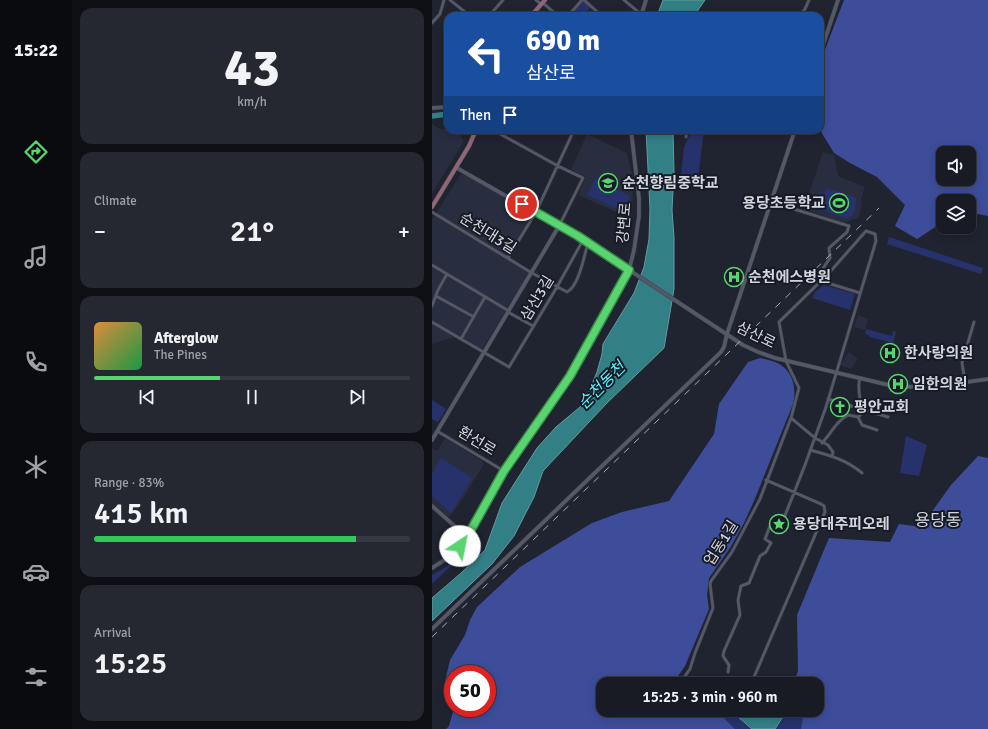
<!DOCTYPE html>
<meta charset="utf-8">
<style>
:root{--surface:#181b24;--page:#252831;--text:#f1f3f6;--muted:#9fa1a6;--line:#363941;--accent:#59d56f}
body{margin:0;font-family:Signika,"Noto Sans KR",sans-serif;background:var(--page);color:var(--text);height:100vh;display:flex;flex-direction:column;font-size:15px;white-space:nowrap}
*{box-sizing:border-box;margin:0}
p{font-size:13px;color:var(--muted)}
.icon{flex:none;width:22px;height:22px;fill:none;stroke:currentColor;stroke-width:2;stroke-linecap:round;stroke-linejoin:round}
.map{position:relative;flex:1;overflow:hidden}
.side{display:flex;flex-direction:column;gap:8px;padding:8px;background:#0d0f14;width:360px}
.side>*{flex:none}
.top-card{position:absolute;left:12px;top:12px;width:380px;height:122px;border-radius:12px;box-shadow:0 2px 10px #0003,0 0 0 1px var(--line);background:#1a4fa0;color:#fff;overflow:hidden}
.tools{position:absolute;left:504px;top:146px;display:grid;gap:8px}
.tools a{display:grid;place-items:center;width:40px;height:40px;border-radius:8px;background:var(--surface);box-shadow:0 2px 10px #0003,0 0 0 1px var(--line);font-size:20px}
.speed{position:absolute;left:12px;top:665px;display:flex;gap:8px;font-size:20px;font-weight:700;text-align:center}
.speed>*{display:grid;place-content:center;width:52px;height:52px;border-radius:50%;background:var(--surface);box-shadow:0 2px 10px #0003,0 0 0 1px var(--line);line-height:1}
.speed .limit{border:6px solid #d22;background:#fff;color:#111}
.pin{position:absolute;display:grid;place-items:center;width:34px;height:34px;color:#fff;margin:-17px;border:2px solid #fff;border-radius:50%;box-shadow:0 1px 4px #0007}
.me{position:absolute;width:44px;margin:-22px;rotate:34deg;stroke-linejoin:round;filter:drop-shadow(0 0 3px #0008)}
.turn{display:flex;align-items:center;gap:14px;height:84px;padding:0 16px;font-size:18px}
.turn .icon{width:52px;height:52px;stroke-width:2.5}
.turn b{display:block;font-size:28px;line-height:34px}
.then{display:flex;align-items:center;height:38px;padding:0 16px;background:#0003;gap:8px;font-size:15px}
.big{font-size:30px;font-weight:600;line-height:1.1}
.side .widget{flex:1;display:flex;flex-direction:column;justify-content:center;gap:6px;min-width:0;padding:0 14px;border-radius:12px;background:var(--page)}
.side .dial{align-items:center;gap:0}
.dial b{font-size:52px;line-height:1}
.song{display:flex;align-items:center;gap:12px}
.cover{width:48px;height:48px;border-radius:6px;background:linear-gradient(135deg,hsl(30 70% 55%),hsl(140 70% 35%))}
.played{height:4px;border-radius:2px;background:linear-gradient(90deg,var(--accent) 40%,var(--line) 40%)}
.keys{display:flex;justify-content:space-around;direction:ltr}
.heat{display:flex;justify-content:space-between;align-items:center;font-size:22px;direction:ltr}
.charge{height:6px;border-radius:3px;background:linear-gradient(90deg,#34c759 83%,var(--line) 0)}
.trip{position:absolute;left:164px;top:677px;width:228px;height:40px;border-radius:12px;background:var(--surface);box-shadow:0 2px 10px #0003,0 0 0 1px var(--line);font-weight:600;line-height:40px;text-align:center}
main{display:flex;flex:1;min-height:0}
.menu{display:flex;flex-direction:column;width:72px;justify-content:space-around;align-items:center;background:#0a0b0e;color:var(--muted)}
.menu .icon{width:28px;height:28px}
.menu .selected{color:var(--accent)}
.menu b{font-size:18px;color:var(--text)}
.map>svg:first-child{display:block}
</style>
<main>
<nav class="menu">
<b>15:22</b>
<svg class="icon selected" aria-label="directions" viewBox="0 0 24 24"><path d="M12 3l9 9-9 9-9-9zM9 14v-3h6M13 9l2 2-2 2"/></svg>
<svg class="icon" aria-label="music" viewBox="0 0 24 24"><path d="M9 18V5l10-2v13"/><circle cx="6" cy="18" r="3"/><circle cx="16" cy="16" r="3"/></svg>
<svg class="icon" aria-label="phone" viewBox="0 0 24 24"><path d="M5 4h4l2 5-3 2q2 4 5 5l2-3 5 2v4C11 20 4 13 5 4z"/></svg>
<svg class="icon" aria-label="climate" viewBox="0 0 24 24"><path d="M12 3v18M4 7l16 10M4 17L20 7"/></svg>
<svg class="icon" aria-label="car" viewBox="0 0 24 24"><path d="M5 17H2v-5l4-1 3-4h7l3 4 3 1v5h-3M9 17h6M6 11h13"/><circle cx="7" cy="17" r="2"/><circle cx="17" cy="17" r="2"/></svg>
<svg class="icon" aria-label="filters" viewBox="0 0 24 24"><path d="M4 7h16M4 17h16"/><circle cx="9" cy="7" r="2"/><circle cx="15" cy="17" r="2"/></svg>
</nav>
<section class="side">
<div class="widget dial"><b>43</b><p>km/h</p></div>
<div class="widget"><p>Climate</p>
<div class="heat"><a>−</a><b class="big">21°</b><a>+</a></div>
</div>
<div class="widget">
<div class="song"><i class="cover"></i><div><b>Afterglow</b><p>The Pines</p></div></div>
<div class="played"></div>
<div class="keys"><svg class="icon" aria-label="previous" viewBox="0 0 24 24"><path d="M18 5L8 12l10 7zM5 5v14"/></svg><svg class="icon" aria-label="pause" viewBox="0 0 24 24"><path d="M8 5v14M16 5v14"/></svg><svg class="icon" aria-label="next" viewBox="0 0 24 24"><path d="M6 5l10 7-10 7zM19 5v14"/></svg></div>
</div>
<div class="widget"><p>Range · 83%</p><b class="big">415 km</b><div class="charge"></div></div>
<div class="widget"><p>Arrival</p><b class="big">15:25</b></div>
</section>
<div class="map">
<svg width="556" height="729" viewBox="0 0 556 729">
<rect width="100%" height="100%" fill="#202430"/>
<path fill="#282d3f" d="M0,124l8,5h6l12,2 3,3 1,5 2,2 -32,53z
M155,134l40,19 5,20 1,16 -1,30 -54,-24 8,-18 -15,-7z
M391,152l11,3 4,21 27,11 -4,12 1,7 -4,12 -14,5 -40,-14z
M32,174l70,41 -26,43 22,14 -49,79 -19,-11 -1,2 -6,-5 -23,7v-124l28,-45z
M426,315l10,4 -3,11 -11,-3z
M417,352l9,7 -7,10 -11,-4z
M13,438l37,23 2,3 -24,39 -7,9 -5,5 -16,-14v-55l5,3z"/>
<path fill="#27326c" d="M151,0l8,7 -4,4 4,5h-22z
M260,130h12l-6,49 -10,-1 -7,-2 3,-29z
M163,179l35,17 -6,16 -37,-17z
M394,188l30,10c0,10 0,17 -9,21l-28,-10z
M457,237l94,31 -2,6 -94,-30z
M392,285l31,9 -5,16 -38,-12 3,-6z
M434,329l26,7 1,-5 3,1 -3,11 -23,-6 -5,-4z
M495,346l26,8 -2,6 -25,-9z
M0,400l14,9 -8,13 -6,-3z
M474,436l21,9 -8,31 -19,-3z
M9,458l31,20 -21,35 -19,-17v-22z
M22,562h1l-23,22v-9z
M298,710h71l2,6 -2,13h-66l-13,-13z"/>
<path fill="#3e4d9a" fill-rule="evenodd" d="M412,0h144v216l-10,-2 -9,2v-15h-26v21l-26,17 -22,-13 10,-21 -28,-28 -27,-14 -16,-10 -14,-23v-61l2,-7 -1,-2zM511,153h26v26h-26z
M328,358c5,1 10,2 15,4 18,7 22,26 18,42l-39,97 -10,22 -14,25 -21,30 -2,17 2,14 -24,57 -9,13 3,5h-76v26h109l10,6 13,13h-289l3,-3 5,-18h33v-34h-34v31l-9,-19 6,-26 15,-25 5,-15 7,-13 43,-40 72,-44 30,-11 47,-11 45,-67 5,-30 29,-42z
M546,456l10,2v271h-187l2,-13 -2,-6h16v-26h-23l4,-14 -1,-55 32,-77 61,4 9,-18 22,3 30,-42z"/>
<path fill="#328086" stroke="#629aa0" d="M231,0h42l-11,16h-37z
M214,130h27l1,42 -2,38 2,27v52l-10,59 -57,55 -64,68 -9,26 -20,39 -22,28 -60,57v-23l28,-24 25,-24 17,-47 35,-55 19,-21 24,-20 6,-8 11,-27 5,-18 1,-10 31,-51 10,-26 5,-28 1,-30z
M298,710h57l-12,19h-23z"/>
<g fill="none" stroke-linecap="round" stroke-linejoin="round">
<path stroke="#328086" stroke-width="5.5" d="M0,116l16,-2"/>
<defs>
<path id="street" d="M18,0l20,16
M104,0l5,4
M152,0l18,16
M192,0l18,15
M111,3l15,13
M57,16l14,-16
M136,16l14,-16
M368,16l5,-7 4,-9
M0,23l8,-9 4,-14
M61,130l65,36 25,12 -24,48
M254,137l1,-7
M339,202l78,24 -2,6 -18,16 1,10 -8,12 -2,8 1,3 39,12
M0,212l100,61 35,19c12,-6 17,-36 21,-49
M76,258l28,-46 38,-82
M0,265l77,46
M4,296l38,21
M0,306l6,-16 9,-16
M76,312l25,14
M0,322l77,45 48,-80 26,-47
M29,339l24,-42
M428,378c-3,8 0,20 1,28l2,2 1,3 -6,6 4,8 15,5
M533,382l-3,-19 12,-41
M396,399l60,18
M359,418l24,20 13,7 5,7 -1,4
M5,431l67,40
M390,443c10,-10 13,-21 26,-28l10,2
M378,450c19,5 37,10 52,23
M253,684l-2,-5 7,-10 5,-16 18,-45 -3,-24 1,-3 21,-29 28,-53 31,-81 8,-30 -13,-27 -7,-39 50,-49 37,-42 9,3 1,7 -50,166 -21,58 -21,53 -14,8 -5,13 6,4 -5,9 -6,4 -11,27 -8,3 -3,14 2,15 -16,36 -1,5 6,9 -1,7
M319,684l74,-172 -1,-6 -3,-2 -55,-24
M284,710h2"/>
<path id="secondary" d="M209,16l5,-16
M388,54l18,-54
M0,108l16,-1
M25,168l131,75 155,102 15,7 17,6 118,28c32,3 64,-3 95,-7
M0,440l127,-214
M0,506l35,31
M0,568l17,-11 18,-20 37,-66 66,-95 59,-106 5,-20 5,-34v-18l-8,-68
M0,629l289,-277 3,-5 3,-13 68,-204"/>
<path id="primary" d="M99,16l14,-16
M0,207l37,-61 7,-16"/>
</defs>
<use href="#street" stroke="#3e414b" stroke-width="3.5"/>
<use href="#secondary" stroke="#3e414b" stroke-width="4.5"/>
<use href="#primary" stroke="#3e414b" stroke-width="5"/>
<use href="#street" stroke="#555967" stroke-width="2.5"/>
<use href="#secondary" stroke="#555967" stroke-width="3.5"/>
<use href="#primary" stroke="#8f6577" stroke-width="4"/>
<path stroke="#a6a9b2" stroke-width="1" stroke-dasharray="7 7" stroke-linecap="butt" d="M0,637l447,-429"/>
</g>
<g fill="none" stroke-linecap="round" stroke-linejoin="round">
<defs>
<path id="route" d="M28,546l7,-9 37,-66 66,-95 59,-106 -51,-34 -56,-32"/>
</defs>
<use href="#route" stroke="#3a8a48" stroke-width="10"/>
<use href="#route" stroke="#59d56f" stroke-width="7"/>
</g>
<defs>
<symbol id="school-ring" viewBox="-11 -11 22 22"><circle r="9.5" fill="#171b26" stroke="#59d56f" stroke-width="1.5"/><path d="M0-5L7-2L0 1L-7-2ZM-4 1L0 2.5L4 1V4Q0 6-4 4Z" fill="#59d56f"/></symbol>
<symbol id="stadium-ring" viewBox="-11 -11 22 22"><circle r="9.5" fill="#171b26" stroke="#59d56f" stroke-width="1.5"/><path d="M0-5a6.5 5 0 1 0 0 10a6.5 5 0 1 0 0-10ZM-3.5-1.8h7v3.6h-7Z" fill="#59d56f"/></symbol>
<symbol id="hospital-ring" viewBox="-11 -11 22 22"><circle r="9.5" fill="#171b26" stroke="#59d56f" stroke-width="1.5"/><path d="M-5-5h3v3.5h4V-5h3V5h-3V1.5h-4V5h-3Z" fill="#59d56f"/></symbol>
<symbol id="church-ring" viewBox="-11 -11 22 22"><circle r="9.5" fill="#171b26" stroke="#59d56f" stroke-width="1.5"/><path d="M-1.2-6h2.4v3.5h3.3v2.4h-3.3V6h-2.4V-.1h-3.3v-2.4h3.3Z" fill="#59d56f"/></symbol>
<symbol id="sight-ring" viewBox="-11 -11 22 22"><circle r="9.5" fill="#171b26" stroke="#59d56f" stroke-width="1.5"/><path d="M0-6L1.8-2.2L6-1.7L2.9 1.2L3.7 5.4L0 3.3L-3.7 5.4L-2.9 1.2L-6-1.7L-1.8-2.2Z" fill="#59d56f"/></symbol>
</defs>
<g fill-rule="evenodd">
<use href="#school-ring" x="165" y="172" width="22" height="22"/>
<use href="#stadium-ring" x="396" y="192" width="22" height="22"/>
<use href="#hospital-ring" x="291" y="266" width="22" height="22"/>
<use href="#hospital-ring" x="447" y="342" width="22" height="22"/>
<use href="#hospital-ring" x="455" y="373" width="22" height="22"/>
<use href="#church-ring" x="397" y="396" width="22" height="22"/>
<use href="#sight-ring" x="336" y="513" width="22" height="22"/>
</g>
<g text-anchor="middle" stroke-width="4" stroke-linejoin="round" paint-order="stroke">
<g font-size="15" font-weight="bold" fill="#d3d5dd" stroke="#171b26" text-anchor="start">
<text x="190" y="188">순천향림중학교</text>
<text x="393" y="208" text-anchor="end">용당초등학교</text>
<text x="316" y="282">순천에스병원</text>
<text x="472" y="358">한사랑의원</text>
<text x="480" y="389">임한의원</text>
<text x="422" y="412">평안교회</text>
<text x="361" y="529">용당대주피오레</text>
</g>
<g font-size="15" fill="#d3d5dd" stroke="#171b26">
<text transform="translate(192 223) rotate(-85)" y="5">강변로</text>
<text transform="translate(56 233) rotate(32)" y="5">순천대3길</text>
<text transform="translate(105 298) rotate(-59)" y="5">삼산3길</text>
<text transform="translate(324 335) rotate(26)" y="5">삼산로</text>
<text transform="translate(45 441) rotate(31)" y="5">환선로</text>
<text transform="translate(289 543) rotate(-58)" y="5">업동1길</text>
</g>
<g font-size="16" font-style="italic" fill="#5df1fc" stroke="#171b26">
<text transform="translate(169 385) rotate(-45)" y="6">순천동천</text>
</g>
<g font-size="17" fill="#d3d5dd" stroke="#171b26">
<text x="506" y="526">용당동</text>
</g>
</g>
</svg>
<div class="tools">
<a><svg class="icon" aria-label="sound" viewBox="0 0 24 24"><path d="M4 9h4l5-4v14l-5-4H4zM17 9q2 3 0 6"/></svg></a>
<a><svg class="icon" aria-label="layers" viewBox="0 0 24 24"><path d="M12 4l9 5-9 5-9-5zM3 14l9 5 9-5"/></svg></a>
</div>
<div class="speed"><div class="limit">50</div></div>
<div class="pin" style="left:90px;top:204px;background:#d93025"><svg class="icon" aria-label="arrive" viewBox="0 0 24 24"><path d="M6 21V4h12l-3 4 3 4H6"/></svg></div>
<svg class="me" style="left:28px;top:546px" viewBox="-20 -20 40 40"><circle r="19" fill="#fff"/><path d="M0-13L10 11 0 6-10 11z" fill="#59d56f"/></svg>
<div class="trip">15:25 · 3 min · 960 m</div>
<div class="top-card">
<div class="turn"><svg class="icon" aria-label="left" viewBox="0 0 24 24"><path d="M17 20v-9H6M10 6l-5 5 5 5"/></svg><div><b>690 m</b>삼산로</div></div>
<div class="then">Then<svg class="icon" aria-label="arrive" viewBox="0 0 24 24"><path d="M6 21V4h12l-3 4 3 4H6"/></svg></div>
</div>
</div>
</main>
